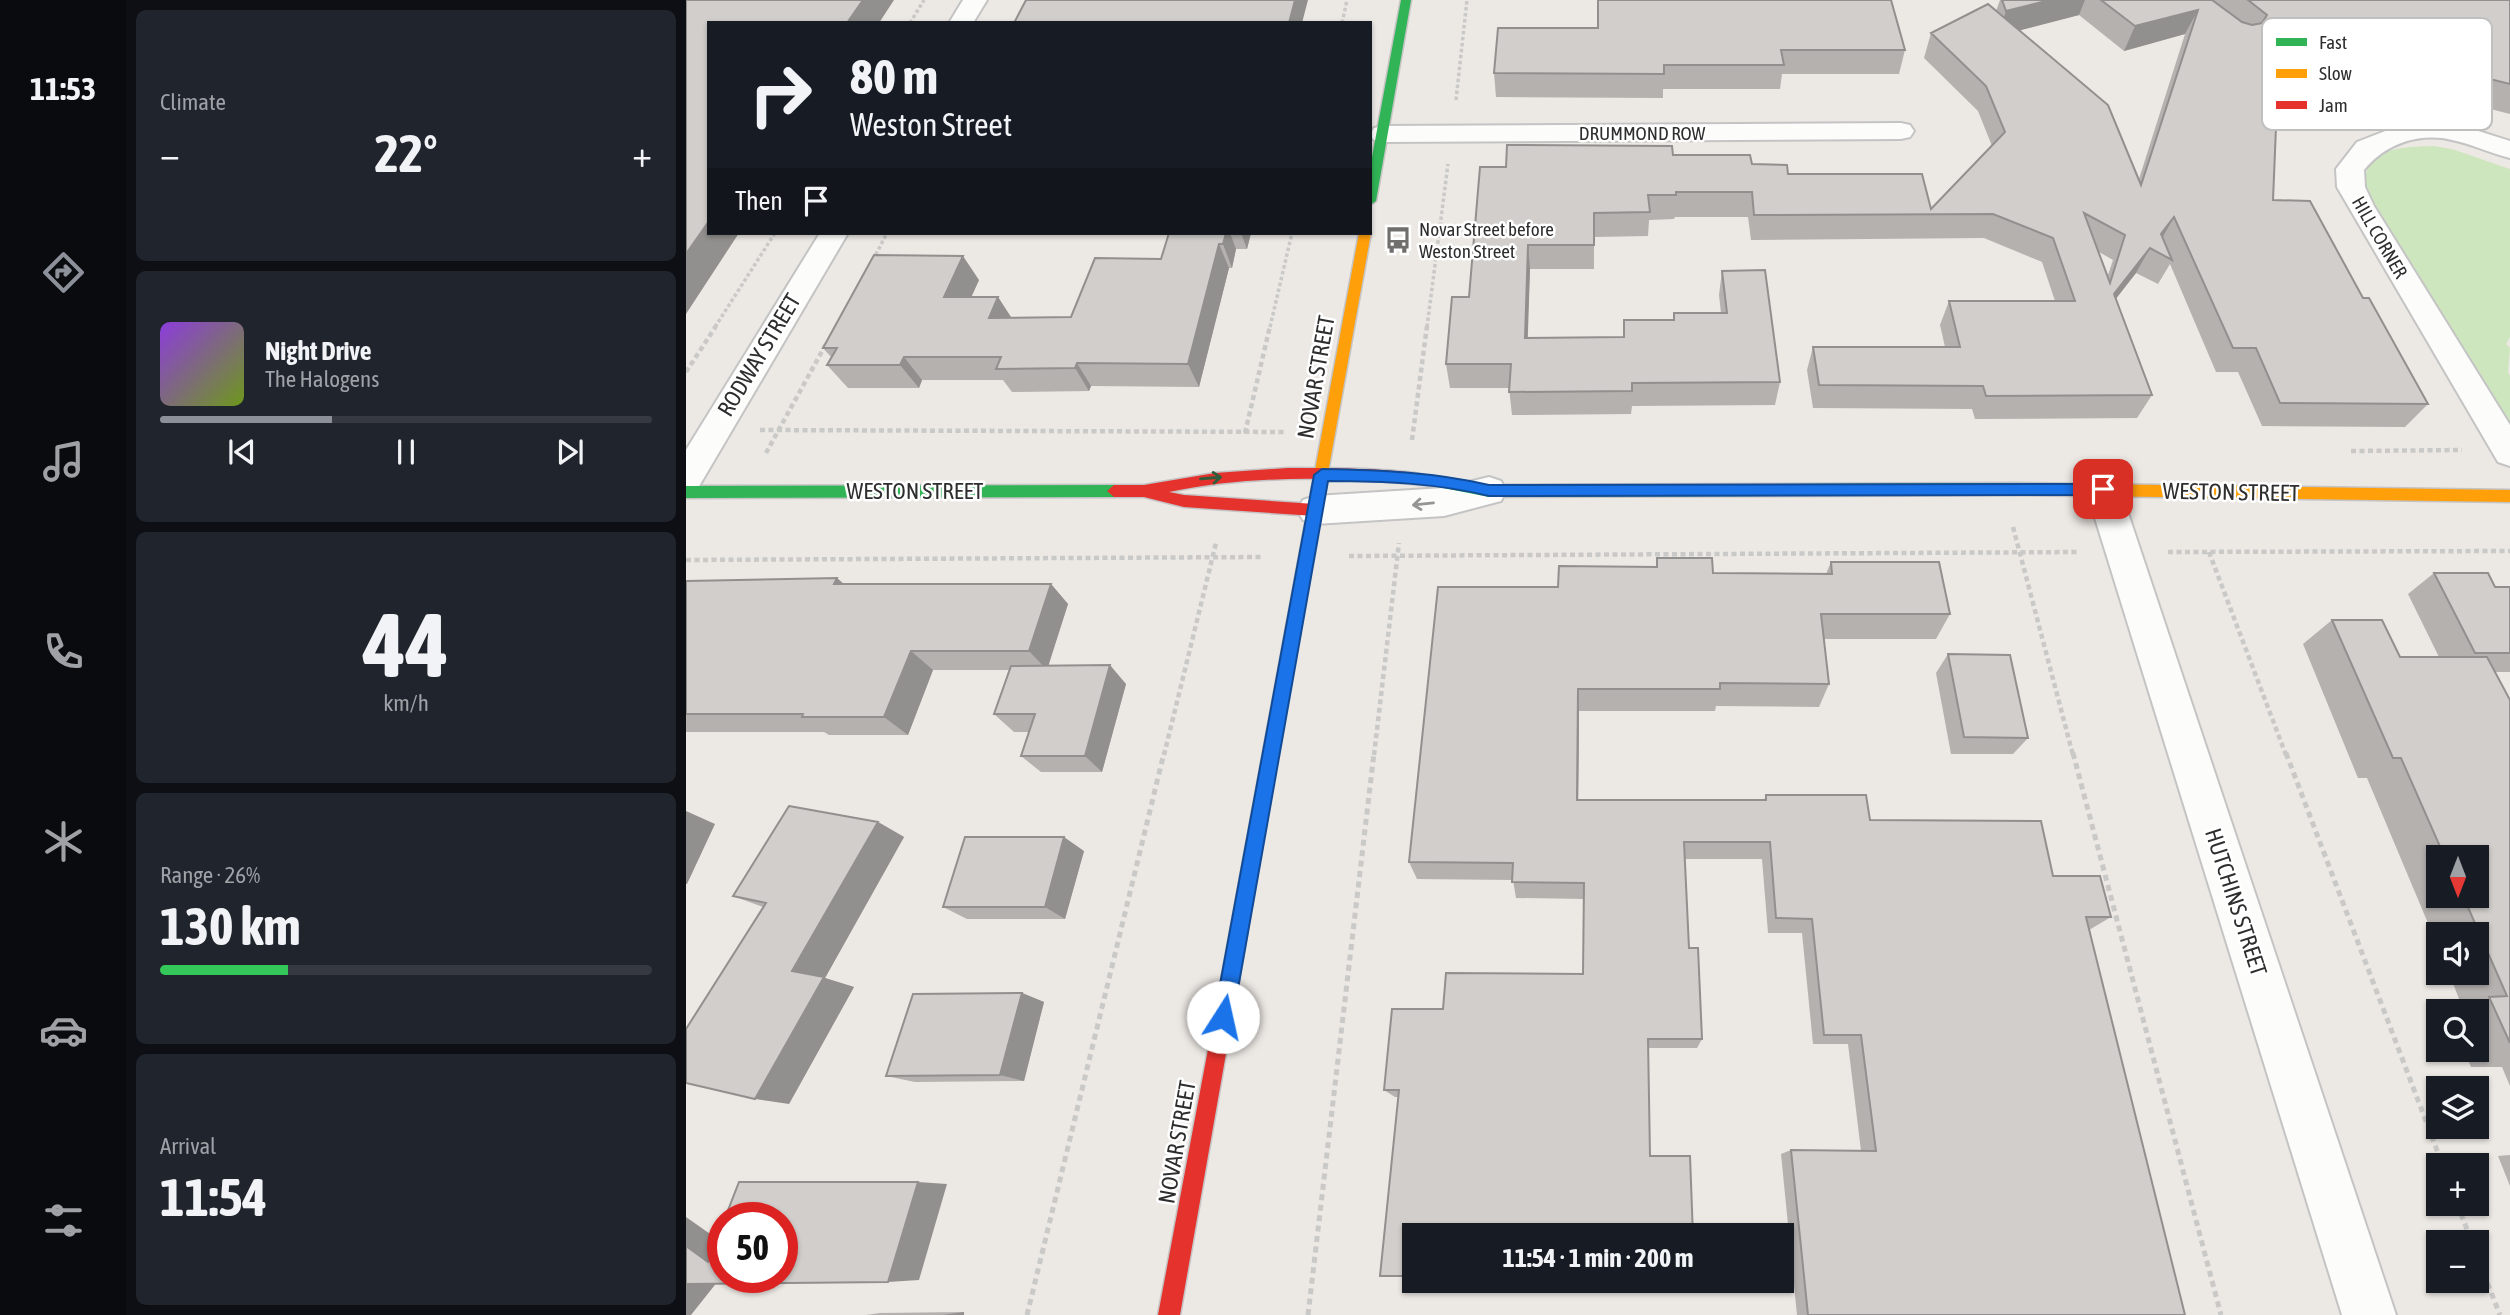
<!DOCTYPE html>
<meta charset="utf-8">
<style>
:root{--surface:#171b24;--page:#20242c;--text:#f1f3f6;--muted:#9ea1a6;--line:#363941;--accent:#8c9099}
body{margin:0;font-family:"Asap Condensed",sans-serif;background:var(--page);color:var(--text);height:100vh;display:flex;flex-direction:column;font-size:26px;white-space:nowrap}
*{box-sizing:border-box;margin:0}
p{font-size:23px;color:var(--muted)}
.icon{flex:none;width:38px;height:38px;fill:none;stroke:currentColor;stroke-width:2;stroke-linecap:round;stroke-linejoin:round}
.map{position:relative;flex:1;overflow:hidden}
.drawer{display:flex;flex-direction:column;gap:10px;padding:10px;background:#0d0f14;width:560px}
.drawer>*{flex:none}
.guide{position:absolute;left:21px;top:21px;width:665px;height:214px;border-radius:0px;box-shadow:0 2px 5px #0004;background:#171b24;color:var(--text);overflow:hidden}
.needle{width:46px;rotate:180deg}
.fabs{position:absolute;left:1740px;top:845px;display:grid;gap:14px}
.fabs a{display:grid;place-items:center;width:63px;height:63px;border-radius:0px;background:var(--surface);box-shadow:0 2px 5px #0004;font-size:35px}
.speed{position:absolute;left:21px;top:1202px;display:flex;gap:14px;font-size:35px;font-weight:700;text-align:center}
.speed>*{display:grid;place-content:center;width:91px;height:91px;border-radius:50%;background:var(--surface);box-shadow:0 2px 5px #0004;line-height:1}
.speed .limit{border:10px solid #d22;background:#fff;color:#111}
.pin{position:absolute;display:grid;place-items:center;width:60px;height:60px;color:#fff;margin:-30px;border-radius:14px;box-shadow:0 4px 10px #0006}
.me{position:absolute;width:77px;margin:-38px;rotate:10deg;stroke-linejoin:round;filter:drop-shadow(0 0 5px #0008)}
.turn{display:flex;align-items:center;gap:24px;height:147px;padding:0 28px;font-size:32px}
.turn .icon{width:91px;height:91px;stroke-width:2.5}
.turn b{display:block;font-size:49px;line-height:60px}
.then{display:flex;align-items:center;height:66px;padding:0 28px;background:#0003;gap:14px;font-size:26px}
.big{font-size:52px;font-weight:700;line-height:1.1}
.drawer .card{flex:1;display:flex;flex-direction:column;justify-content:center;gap:10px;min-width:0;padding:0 24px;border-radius:10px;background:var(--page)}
.drawer .dial{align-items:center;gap:0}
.dial b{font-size:91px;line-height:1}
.song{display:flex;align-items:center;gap:21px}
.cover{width:84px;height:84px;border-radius:10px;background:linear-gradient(135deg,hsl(270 70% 55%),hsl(80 70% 35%))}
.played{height:7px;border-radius:4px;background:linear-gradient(90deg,var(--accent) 35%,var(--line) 35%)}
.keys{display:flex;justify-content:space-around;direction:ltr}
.heat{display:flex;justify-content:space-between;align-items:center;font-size:38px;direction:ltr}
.charge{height:10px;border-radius:5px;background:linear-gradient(90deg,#34c759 26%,var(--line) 0)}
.trip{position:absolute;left:716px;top:1223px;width:392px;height:70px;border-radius:0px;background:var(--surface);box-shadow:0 2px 5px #0004;font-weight:700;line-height:70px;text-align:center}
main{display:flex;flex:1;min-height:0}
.tab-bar{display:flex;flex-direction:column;width:126px;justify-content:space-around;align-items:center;background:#090b0e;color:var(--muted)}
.tab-bar .icon{width:49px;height:49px}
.tab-bar .current{color:var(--accent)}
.tab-bar b{font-size:32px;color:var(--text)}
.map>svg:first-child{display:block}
</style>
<main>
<nav class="tab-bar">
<b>11:53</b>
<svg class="icon current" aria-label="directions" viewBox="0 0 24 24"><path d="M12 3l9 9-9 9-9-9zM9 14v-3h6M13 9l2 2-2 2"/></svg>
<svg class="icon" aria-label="music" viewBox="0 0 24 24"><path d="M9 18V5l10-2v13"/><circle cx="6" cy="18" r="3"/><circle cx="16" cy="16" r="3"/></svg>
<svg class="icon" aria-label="phone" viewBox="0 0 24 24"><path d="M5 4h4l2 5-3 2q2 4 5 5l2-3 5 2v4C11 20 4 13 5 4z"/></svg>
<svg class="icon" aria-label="climate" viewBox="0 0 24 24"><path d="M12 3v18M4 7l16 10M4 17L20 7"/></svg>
<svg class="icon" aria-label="car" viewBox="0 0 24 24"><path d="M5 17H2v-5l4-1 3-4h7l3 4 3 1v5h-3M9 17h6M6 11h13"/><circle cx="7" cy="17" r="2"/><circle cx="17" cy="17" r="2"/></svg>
<svg class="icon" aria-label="filters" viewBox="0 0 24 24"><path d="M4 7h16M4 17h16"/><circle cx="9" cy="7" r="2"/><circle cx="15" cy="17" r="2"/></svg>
</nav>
<section class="drawer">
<div class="card"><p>Climate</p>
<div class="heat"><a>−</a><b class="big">22°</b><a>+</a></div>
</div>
<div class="card">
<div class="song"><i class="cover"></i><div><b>Night Drive</b><p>The Halogens</p></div></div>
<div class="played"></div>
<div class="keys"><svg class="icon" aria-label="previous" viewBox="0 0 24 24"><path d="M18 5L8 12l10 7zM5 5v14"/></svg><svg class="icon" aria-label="pause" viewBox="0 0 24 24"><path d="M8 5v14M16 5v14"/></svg><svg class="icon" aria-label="next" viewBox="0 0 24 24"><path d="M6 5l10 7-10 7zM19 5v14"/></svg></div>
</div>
<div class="card dial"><b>44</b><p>km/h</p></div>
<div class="card"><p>Range · 26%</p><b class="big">130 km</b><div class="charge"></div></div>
<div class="card"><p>Arrival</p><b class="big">11:54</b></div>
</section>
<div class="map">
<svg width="1824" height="1315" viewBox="0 0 1824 1315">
<rect width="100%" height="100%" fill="#ece8e4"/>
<path fill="#cee6be" d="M1748,146l18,3 58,20v168l-4,7 4,4 -2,24 2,4v47l-143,-232c-9,-44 35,-44 67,-45z"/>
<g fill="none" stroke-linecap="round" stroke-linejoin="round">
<defs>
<path id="street" d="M277,0h24l-14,23h-24z
M1215,123l9,2 4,6 -4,6 -9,2 -518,3 -9,-2 -4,-5 4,-7 9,-2z
M1720,123h47l57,18v17c-20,-5 -38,-14 -58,-18 -33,-8 -67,4 -88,30l1,17 9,19 136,219v41l-12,-4 -161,-275 -1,-18 21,-27z
M134,233h28l-150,255 -12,4v-42z
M1417,475l12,4 5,10 276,826h-54l-256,-826 5,-10z
M803,477l12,4 5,10 -5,10 -57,15 -129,8 -12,-4 -6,-10 6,-10 12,-4 129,-8z"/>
<path id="fast" d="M715,0h10l-35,201 -6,4v-37z
M747,476l56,9 525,-2 7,6 -7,6 -525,2 -61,-12 -2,-4 2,-4z
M428,485l7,6 -7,6 -428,1v-12z
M617,567l5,2 2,4 -73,418 -2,7 -7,2 -7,-2 -2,-7 77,-418 2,-4z"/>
<path id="slow" d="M684,232l1,1 -61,340 -2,4h-10l-2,-4 63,-340z
M1328,483l496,7v12l-496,-7 -7,-6z"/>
<path id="jam" d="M602,468c23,0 142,-1 152,13l-7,5c-88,-9 -177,-12 -264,6l15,3 131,9 7,6 -7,6 -131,-9 -40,-10h-30l-7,-6 7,-6h30l71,-12z
M542,982l7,2 2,7 -57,324h-22l61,-324 2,-7z"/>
</defs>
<use href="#street" stroke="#c5c4c5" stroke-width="4"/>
<use href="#fast" stroke="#c5c4c5" stroke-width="3"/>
<use href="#slow" stroke="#c5c4c5" stroke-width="3"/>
<use href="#jam" stroke="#c5c4c5" stroke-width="3"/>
<path stroke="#c9c9c8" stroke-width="3.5" stroke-dasharray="3.5 2.5" stroke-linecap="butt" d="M224,23l14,-23
M656,23l5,-23
M770,100l11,-100
M187,260l14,-27
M29,327l60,-94
M584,327l22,-94
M741,327l21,-163"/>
<path stroke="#c9c9c8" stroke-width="4.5" stroke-dasharray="5 3.5" stroke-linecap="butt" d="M0,372l30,-46
M74,430l527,2
M559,433l25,-107
M726,440l15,-114
M1665,451l111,-1
M80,453l60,-109
M1327,527l60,228
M1482,552l342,-1
M1523,552l77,203
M663,556l730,-4
M0,560l577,-3
M478,755l52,-212
M688,755l25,-212"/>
<path stroke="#c9c9c8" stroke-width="5" stroke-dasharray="6 4.5" stroke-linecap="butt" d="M1387,753l148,562
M1600,753l157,413
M1771,1204l15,38
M1790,1254l24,61
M341,1315l137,-562
M622,1315l66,-562"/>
<use href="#street" fill="#fcfcfb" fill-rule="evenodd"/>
<use href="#fast" fill="#30b455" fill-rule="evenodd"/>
<use href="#slow" fill="#ff9f0a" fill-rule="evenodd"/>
<use href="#jam" fill="#e5322d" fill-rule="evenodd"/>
</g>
<path fill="#b4b1af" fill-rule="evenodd" d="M1314,0h510v114l-74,-19 7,-32 -131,43 -4,7 -32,10 -3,77 90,98 65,106 -23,23 -143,-1 -24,-54h-22l-46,-108 -12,20 -22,-11 -20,25 36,97 -15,23 -162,1 -3,-10 -159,-1 -6,-38 6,-23h132l-5,-22 9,-24h106l-13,-39 -58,-24 -233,2 -3,-23h-73l-1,2 -25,1 -1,16 -54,1v32h-64l-3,69 97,-1v-17h49l1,-7h47l-2,-18 3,-24 58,111 -5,23 -143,1 -1,8 -119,1 -3,-27h-59l-4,-24 23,-67 37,-130 167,-12 79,9 179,45 61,-63 -14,-35 -54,-53 7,-25 65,-22zM1393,15l45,36 61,-17 -46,145 -119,-149zM1413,252l14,8 -5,15z
M812,28l407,22 -6,24h-117l-2,15h-117v9l-167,-1 -2,-24z
M483,233h82l-4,16h-11l-4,19h-3l-30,119 -108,-1 -2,5 -77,1 -9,-12h-81l-3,8h-71l-21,-23 5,-7 -9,-10 156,-68 -8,17h27l13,21 60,-1 90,-58z
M971,558l56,15 113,1 5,-12 119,52 -14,25h-112l5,45 -10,23 -103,-1 -1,5h-136l-1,89h186l2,-5 104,25 183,56 58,41 -22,13 96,385h-388l-16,-161 10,-4 70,1 -13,-107h-35l-11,-111h-34l-6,-74h-77l4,89 13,91 -5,9h-49l2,108 43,80 -295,-139h-3l-11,-7 59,-81 140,-35 1,-75 -68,-1 -3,-18 -96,-1 -8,-17 149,-275 98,-20z
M1748,573l61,14h15v85h-15l15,28v386l-8,-19h-31l-7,-17h12v-38h-29l-1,-4 15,-4 -12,-31h27v-39h-38v13l-71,-169h-9l-55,-134 29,-24 68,37h39l-31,-63zM1752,858h38v38h-38z
M0,581l158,3h207l17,20 -20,62 78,18 -24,88h-61l-20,-16 8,-24h-15l-20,-18 15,-44h-76l-25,65h-79l-5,-3h-138z
M1262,654l80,84 -15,16h-62l-15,-81z
M192,822l26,15 -79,141 29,9 -65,117 -26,-197 -30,-11z
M398,851l-19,68h-98l-24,-12z
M336,993l22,9 -20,79 -109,1 -29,-6z
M1824,1155v31l-12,-30z
M278,1312v3h-98l14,-2z"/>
<path fill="#92908e" d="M177,0h31l-15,23h-32z
M609,0h13l-6,23h-13z
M1364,0h35l-6,15 -81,21 8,-25z
M1512,10l-13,24 -61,17 11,-25z
M1775,38l-18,25 -131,43 -4,7 -46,15 15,-25 41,-19z
M1488,217l-14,25 1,-8z
M23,221v12h30l-53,81v-60z
M540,233h4l6,16 -4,19 -9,-24z
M555,233h10l-4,16z
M533,244l10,24 -30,119 -11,-23z
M842,245l2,24 -3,93 -2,-24z
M1464,248l-14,25 -35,45 13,-24z
M277,256l16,24 -18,40 -17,-23z
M312,297l15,23 -24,-2z
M218,357l18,23 -3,8 -19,-23z
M391,363l14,23 -2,5 -14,-23z
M151,578l23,20 -26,-14z
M365,584l17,20 -21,66 -18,-19z
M225,651l22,19 -25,65 -24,-18z
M424,665l16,19 -24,88 -17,-16z
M892,689l1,22 -1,108 -1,-19z
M0,811l29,13 -28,60h-1z
M192,822l26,15 -79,141 29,9 -65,117 -34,-5 37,-128z
M378,837l20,14 -19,68 -20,-12z
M336,993l22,9 -20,79 -24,-6z
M232,1182l29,2 -28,96 -31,2z
M0,1217l37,26 -15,19 -22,-16z
M32,1281l-27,34h-5v-32z
M278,1312v3h-21z"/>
<path fill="#d1cecb" stroke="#92908e" stroke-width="2" fill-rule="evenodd" d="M0,0h177l-16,23h-138v198l-23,33z
M340,0h269l-6,23h-275z
M912,0h293l14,50h-124l3,15h-120v9l-170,-1 4,-45h100z
M1316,0h48l-44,11z
M1415,0h111l30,22 10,3 10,-2 5,-8 -19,-15h262v84l-56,-14 7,-32 -143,46 6,4 -47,15 -4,97 37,1 53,97h6l59,106 -148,-1 -24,-55h-23l-59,-131 -13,17 11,26 -22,-12 -36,46 38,101 -166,1 -3,-10 -164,-1 -6,-38h147l-11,-46h126l-22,-63 -60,-24 -239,1 -2,-23h-76v3h-28l2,17 -56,1v32h-66l-3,93 99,-1v-17h50v-7h53l-5,-42 43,-1 15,112 -148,1v8l-123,1 2,-28h-65l6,-67h17l11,-130h26l1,-22 165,1 1,9h77l2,9 35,1 1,9h134l9,35 74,-77 -19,-46 -55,-53 57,-29 120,101 33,80 57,-175 -63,16zM1398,213l41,22 -15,48z
M483,233h57l-3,11h-4l-31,120 -111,-1 -2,5 -79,1 5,-12h-97l-4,8h-73l10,-17h-14l51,-93 89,1 -19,41h54l-9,21 82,-1 24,-59 66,1z
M971,558h55l1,15 119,1 -1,-12h108l11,52h-129l8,70 -109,-1v6h-142l-1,111h189v-5h100l4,25 171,1 12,55h47l11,41h-25l99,398h-377l-17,-165 85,1 -15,-116h-37l-12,-116 -36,-1 -6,-76h-86l5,106h9l4,91h-54l2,117h40l3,80h-279v40h-34l19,-186h-15l8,-81h51l3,-36 137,1 1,-91 -72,-1 1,-19 -104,-1 29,-275h120l1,-21 98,1z
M1748,573h54l7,14h15v66h-35z
M151,578l-3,6h217l-22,67h-118l-27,66h-82l1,-3h-117v-133z
M1646,620h50l18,37h87l23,43v343l-21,-46 18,-1 -44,-100h13v-38h-31l-44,-100h-8z
M1262,654l62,1 18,83 -64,-1z
M424,665l-25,91h-64l14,-42h-41l17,-48z
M103,806l89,16 -86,149 32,6 -69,122 -69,-16v-54l80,-126 -33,-7z
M279,837h99l-19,70h-102z
M336,993l-22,82 -114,1 27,-82z
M53,1182h179l-30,100 -202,2v-38l22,16 15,-37v53h59v-60h-57z"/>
<defs><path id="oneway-shaft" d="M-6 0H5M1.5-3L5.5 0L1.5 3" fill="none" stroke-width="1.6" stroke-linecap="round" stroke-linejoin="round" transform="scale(1.75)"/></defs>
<use stroke="#2f5d3c" href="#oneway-shaft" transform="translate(525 478) rotate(-5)"/>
<use stroke="#959594" href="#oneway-shaft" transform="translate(737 504) rotate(174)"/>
<path fill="#1a73e8" stroke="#114b97" stroke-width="2" d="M636,469c57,1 111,3 167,16l614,-1 7,5 -7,6 -614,1c-54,-13 -106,-15 -161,-15l-95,536 -3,7 -7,3 -7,-3 -2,-7 100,-542z"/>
<defs>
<symbol id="bus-bare" viewBox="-9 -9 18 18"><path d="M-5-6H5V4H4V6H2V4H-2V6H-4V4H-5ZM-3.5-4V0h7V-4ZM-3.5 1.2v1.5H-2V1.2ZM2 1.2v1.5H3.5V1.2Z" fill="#706f6e" stroke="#fff" stroke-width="2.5" paint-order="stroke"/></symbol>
</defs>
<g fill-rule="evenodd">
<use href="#bus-bare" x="693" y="221" width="38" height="38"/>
</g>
<g text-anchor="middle" stroke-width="5" stroke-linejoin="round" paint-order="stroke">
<g font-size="19" fill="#2e2e2e" stroke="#fff">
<text x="956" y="140">DRUMMOND ROW</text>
<text transform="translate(1694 237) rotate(60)" y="7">HILL CORNER</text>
</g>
<g font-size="19" fill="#2e2e2e" stroke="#fff" text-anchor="start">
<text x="733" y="236">Novar Street before<tspan x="733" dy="22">Weston Street</tspan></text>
</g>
<g font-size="23" fill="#2e2e2e" stroke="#fff">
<text transform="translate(73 355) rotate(-59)" y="8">RODWAY STREET</text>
<text transform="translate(630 377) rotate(-80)" y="8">NOVAR STREET</text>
<text x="229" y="499">WESTON STREET</text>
<text transform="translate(1545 492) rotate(1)" y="8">WESTON STREET</text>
<text transform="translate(1550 902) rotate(72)" y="8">HUTCHINS STREET</text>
<text transform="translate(491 1142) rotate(-80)" y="8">NOVAR STREET</text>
</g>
</g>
<rect x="1576" y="18" width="230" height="112" rx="10" fill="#fff" stroke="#c0c0c0" stroke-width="2"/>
<rect x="1590" y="38" width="31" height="8" fill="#30b455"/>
<rect x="1590" y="69" width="31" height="9" fill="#ff9f0a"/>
<rect x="1590" y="101" width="31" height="8" fill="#e5322d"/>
<g font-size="19" fill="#2e2e2e">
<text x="1633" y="49">Fast</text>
<text x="1633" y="80">Slow</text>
<text x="1633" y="112">Jam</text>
</g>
</svg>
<div class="fabs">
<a><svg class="needle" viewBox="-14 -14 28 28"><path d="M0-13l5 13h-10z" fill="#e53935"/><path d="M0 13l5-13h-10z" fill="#9ea1a6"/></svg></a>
<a><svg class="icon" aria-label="sound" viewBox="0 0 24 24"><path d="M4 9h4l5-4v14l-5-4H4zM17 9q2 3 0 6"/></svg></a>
<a><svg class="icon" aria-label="search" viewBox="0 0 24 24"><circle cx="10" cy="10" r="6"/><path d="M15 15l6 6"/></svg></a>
<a><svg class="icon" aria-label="layers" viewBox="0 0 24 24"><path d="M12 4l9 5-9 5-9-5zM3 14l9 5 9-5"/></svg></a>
<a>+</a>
<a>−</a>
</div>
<div class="speed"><div class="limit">50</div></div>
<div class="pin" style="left:1417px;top:489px;background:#d93025"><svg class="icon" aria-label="arrive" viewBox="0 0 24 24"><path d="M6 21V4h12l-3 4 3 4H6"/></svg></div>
<svg class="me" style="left:537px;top:1017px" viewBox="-20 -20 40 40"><circle r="19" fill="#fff"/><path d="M0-13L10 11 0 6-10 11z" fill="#1a73e8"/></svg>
<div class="trip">11:54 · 1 min · 200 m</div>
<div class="guide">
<div class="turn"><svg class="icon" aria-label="right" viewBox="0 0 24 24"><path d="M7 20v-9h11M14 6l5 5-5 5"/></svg><div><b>80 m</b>Weston Street</div></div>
<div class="then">Then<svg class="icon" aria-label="arrive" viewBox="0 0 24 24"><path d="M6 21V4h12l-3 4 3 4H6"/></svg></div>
</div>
</div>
</main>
